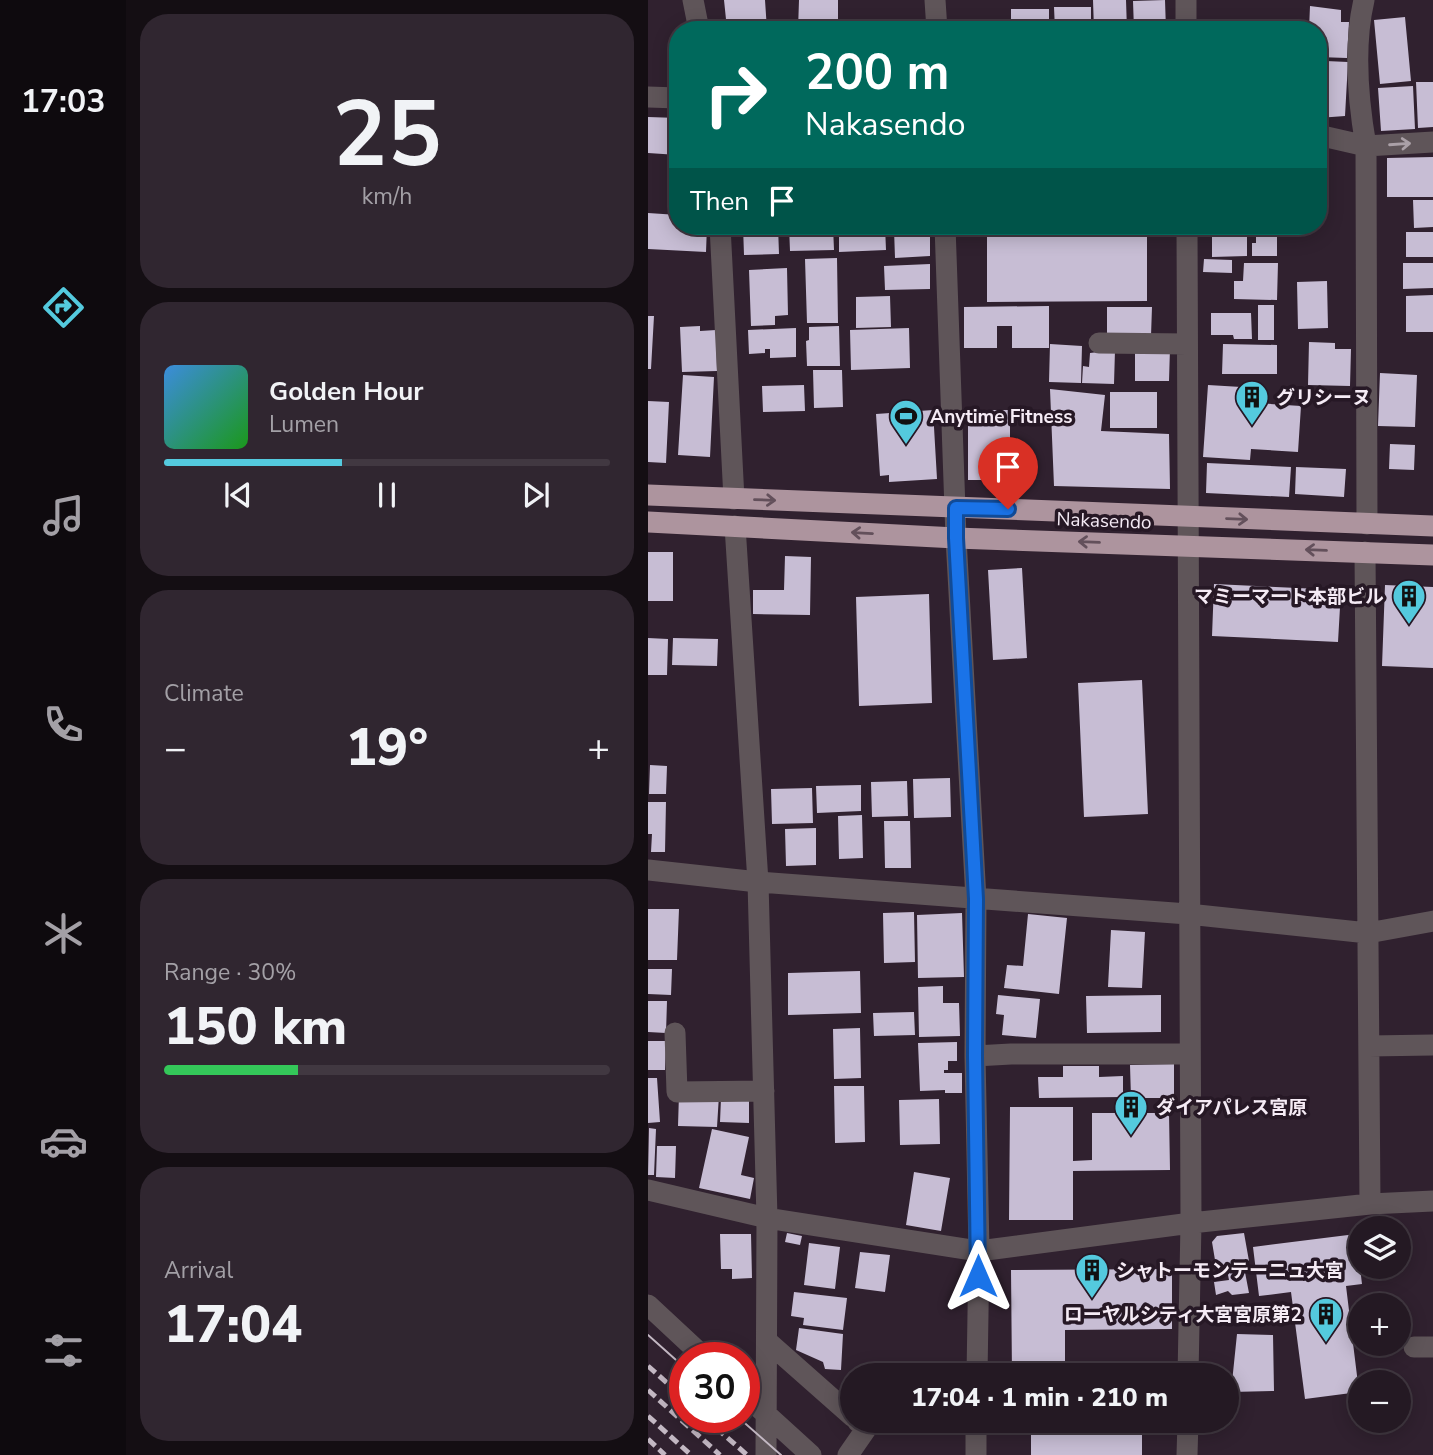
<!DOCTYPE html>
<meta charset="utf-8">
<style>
:root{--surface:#241923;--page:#302630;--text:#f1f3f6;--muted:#a3a0a6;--line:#413841;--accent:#54cade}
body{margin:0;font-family:"Nunito Sans","Noto Sans JP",sans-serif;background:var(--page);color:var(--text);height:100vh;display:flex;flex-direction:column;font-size:26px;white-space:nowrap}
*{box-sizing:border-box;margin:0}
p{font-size:23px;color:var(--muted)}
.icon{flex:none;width:38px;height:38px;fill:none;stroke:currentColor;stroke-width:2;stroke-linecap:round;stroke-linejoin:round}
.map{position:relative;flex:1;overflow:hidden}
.sheet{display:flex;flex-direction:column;gap:14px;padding:14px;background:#140e13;width:522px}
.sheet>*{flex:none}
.top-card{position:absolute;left:21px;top:21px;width:658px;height:214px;border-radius:28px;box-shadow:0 4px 18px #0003,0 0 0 2px var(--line);background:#00695c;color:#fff;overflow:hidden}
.controls{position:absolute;left:700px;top:1216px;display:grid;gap:14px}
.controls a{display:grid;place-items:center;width:63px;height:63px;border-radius:50%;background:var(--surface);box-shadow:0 4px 18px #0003,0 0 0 2px var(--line);font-size:35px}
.speed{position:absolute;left:21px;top:1342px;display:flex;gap:14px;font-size:35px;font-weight:700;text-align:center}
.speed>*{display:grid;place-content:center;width:91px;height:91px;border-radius:50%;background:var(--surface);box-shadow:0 4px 18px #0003,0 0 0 2px var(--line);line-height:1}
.speed .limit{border:10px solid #d22;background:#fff;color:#111}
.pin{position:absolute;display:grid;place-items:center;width:60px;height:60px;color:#fff;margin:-72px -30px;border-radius:50% 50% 50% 0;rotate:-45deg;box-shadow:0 0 7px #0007}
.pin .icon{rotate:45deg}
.me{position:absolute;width:77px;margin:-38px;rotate:0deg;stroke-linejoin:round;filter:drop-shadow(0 0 5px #0008)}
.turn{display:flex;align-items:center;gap:24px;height:147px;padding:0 21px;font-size:32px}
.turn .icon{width:91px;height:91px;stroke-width:2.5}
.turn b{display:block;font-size:49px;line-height:60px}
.then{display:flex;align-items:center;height:66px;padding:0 21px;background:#0003;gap:14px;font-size:26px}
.big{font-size:52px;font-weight:800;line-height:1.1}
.sheet .widget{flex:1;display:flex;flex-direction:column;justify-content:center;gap:10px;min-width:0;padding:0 24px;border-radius:28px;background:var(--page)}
.sheet .dial{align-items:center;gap:0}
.dial b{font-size:91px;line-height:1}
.song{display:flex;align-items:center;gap:21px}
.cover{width:84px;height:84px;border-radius:10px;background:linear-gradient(135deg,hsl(210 70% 55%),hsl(120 70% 35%))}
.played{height:7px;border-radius:4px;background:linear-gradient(90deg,var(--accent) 40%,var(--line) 40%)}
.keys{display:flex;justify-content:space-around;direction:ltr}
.heat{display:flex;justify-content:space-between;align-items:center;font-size:38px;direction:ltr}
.charge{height:10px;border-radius:5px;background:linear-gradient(90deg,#34c759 30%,var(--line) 0)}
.trip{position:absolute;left:192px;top:1363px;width:399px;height:70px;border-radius:35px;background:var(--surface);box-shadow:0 4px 18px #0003,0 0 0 2px var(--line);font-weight:800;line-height:70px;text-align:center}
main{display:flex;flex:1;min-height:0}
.dock{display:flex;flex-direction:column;width:126px;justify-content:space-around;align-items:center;background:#0e0a0e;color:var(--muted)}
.dock .icon{width:49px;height:49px}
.dock .active{color:var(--accent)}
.dock b{font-size:32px;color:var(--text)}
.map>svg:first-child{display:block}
</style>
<main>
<nav class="dock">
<b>17:03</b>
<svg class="icon active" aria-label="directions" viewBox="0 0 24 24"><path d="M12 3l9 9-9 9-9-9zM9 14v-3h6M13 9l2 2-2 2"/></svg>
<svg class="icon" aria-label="music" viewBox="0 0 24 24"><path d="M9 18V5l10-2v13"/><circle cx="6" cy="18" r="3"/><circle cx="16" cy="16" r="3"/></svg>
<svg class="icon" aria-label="phone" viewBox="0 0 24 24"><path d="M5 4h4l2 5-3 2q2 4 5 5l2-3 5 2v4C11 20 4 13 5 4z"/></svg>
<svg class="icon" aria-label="climate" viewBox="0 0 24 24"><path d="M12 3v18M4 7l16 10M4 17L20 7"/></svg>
<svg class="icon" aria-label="car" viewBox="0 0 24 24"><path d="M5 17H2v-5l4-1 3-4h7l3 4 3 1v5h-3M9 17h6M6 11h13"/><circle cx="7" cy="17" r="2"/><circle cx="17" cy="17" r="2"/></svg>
<svg class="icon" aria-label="filters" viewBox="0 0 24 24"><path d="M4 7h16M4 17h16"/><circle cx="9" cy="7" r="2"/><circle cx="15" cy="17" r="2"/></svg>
</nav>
<section class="sheet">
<div class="widget dial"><b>25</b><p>km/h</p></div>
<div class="widget">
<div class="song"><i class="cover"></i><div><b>Golden Hour</b><p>Lumen</p></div></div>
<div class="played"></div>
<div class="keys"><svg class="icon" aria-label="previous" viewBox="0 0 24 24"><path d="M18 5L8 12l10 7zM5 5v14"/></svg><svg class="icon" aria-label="pause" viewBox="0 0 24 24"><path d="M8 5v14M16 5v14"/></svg><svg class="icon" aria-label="next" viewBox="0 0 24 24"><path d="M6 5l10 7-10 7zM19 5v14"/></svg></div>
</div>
<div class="widget"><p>Climate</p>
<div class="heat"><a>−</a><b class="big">19°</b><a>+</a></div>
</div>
<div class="widget"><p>Range · 30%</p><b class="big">150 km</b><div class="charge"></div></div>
<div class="widget"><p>Arrival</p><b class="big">17:04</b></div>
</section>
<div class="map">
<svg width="786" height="1455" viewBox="0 0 786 1455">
<rect width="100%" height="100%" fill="#30212f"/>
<path fill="#c7bdd4" d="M76,0h41l2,30h-25v-2l-15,1z
M151,0h39v30h-40z
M445,0h33l1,30h-33z
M517,0l1,30h-32l-1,-29z
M662,6l31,4v12h8l-2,36 -29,-1v-27h-9z
M406,7h37v23h-36z
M363,9h38v21h-38z
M757,17l6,64 -31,3 -6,-64z
M308,27h43v3h-43z
M678,61l22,1 -3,54 -27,2v-54h8z
M768,82h18v45l-16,1z
M765,86l2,43 -34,2 -3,-43z
M0,117l30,1v37l-30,-2z
M786,157v40h-47v-39z
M765,200h21v27l-20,1z
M0,213l30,2v11h29l-1,26 -58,-3z
M95,226h35l1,28 -35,1z
M141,226h44l1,24 -44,1z
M191,226h46l1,24 -47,2z
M339,226l160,2v73l-160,1z
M608,226h21v30h-25v-13h4z
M282,228v28l-35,2 -1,-29z
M564,232h35v24l-35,1z
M758,232h28v25h-28z
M189,258l1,65h-31l-2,-64z
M556,259l28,1v13l-29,-1z
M596,263h34l-1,37 -43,-1v-18h9z
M755,263h31v25l-31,1z
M282,264v25l-45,1 -1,-24z
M139,268l1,47 -13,1v9l-24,1 -2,-56z
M679,281l1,47 -30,1 -1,-47z
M786,295v37h-28v-36z
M242,296l1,31 -35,1v-31z
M610,305h16v35h-16z
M401,306v42h-37v-22h-15v22h-33v-41z
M459,307h45l-1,29 -44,-1z
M563,313h40l1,26h-18l-1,-4h-22z
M0,316h6l-3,53h-3z
M52,326v5l16,-1 1,41 -35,1 -2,-45z
M191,326l1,40h-33l-1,-25 3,-1v-13z
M148,328v29l-26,1v-9h-5v4l-16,1 -1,-24z
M261,328l1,40 -59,2 -1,-40z
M661,342l26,1v6h16l-1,37 -42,-1z
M402,344l32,2 -1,37 -32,-1z
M575,344l54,1v29h-55z
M487,348h35l-1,33h-34z
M467,350l-1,34 -32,-1 1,-17 6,1 1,-14z
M165,370h29l1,37 -29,1z
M732,373l37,2 -2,52 -37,-1z
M35,375l31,2 -4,80 -32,-2z
M156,385l1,26 -42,1 -1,-26z
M560,385l50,3 -1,15 44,3 -3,46 -47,-3 -1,11 -47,-3z
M402,389l55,6 -4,36 68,3 1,55 -116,-3z
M462,392h47v36h-47z
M0,401l21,1 -3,61 -18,-1z
M285,410l4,69 -48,3v-7l-9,1 -4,-62z
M320,410h42v70h-42z
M742,444l25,1 -1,25 -25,-1z
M559,463l84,4 -2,30 -83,-4z
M648,467l50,2 -2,28 -49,-3z
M0,552h25v49h-25z
M137,556l26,1 -1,58 -57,-1v-24h31z
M374,568l5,90 -34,2 -5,-90z
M566,584l127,6 -3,52 -126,-6z
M737,585l49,2v81l-52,-2z
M281,594l3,109 -73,3 -3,-109z
M0,638l20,1 -1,36h-19z
M25,638l45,1 -1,27 -45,-1z
M494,680l6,134 -64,3 -6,-134z
M2,765l17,1 -1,28h-17z
M302,778l1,39 -37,1 -1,-39z
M259,781l1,35 -36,1 -1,-35z
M213,785v26l-44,2 -1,-27z
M164,788l1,35 -41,1 -1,-35z
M0,802h18l-1,50h-14l1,-18h-4z
M214,815l1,43 -24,1 -1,-43z
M236,821h26l1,47h-26z
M168,828v37l-30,1 -1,-37z
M0,909h31l-2,51h-29z
M266,912l1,50 -31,1 -1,-50z
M314,913l2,64 -46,1 -1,-63z
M380,914l39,4 -8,76 -55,-6 3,-23 16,1z
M463,930l34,2 -3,56 -34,-1z
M0,969h24l-1,26 -23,-1z
M212,971l1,42 -73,2v-42z
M295,986v17h16l1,33 -41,1 -1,-50z
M350,995l42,4 -4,39 -34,-3 2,-20 -8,-1z
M513,995v37l-74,1 -1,-37z
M0,1001h19l-1,32 -18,-1z
M266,1012l1,23 -41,1 -1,-23z
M212,1028l1,50 -27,1 -1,-50z
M0,1041h18l-1,29h-17z
M309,1042v19h-9v9h-4v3h18v20h-17v-3l-25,1 -2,-48z
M526,1064v34h-43l-1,-33z
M415,1066h36v11l24,-1v21l-84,1 -1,-21h25z
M0,1078h9l3,44 -12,1z
M186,1086h30l1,56 -30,1z
M31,1094l40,1 -2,32 -39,-1z
M73,1098l28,1v24l-29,-1z
M291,1099l1,45 -40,1 -1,-45z
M362,1107h63v54l19,-1v-47h77l1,57 -97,1v49h-64z
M1,1128l7,1 -2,46h-6z
M64,1129l37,8 -8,38 13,3 -4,21 -51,-11z
M9,1146h19l-1,32 -19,-1z
M266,1172l36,6 -9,53 -35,-6z
M139,1233l15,3 -2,9 -15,-3z
M596,1233l5,28 -33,5 -4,-24 5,-6z
M72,1234h31l1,44 -20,1v-10h-11z
M708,1234l6,50 -16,2 13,106 -54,7 -14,-107 -32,4 -6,-49z
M161,1243l31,4 -5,42 -31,-4z
M212,1252l30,3 -5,37 -30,-4z
M596,1267l5,26 -17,2 -4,-4 -12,4 -2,-13 15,-2 -2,-10z
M524,1269v60l-107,1v46h-53l-1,-106z
M146,1292l53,6 -4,32 -40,-5 1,-7 -13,-2z
M151,1328l44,6 -2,36 -16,-1 -2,-7 -27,-12z
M589,1334l36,1 1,56 -43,1z
M383,1421h111v34h-111z"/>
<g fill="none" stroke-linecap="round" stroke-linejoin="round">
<path stroke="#5f5559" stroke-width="21" d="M45,0l6,30
M287,0l2,30
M538,0v30
M716,0c-11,47 -6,100 2,146l1,378
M0,97l30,1
M670,135l48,11 68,-4
M72,226l14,273
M297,226l11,312 20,361 -1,157 4,195 -2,125
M539,226l4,997 -3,153
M451,343l88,1
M87,526l23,356 9,336 -1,237
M717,552l5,652
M0,870l110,12 430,32 180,19 66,-12
M27,1033l2,59 87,-1
M721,1046l65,-1
M327,1056l36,-2h179
M0,1190l119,28 212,33 212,-28 179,-19 64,-3
M0,1305l57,53
M119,1341l86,76
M766,1347h20
M96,1394l67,61
M200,1455l18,-26 -9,-8
M328,1455v-34
M539,1455l1,-34"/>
<path stroke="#ad949e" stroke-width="21" d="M0,495l786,31
M0,522l308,16 478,17"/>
<path stroke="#c3b8c3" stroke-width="2" d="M0,1335l37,33
M91,1418l42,37"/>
<path stroke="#c3b8c3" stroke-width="5" stroke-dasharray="10 5" stroke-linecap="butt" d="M0,1366l37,33
M0,1390l72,65
M0,1416l43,39
M57,1418l42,37
M0,1439l17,16"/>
</g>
<defs><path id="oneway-shaft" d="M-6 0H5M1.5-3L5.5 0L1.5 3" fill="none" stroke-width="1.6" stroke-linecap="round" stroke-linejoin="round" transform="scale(1.75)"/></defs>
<use stroke="#aaa0a7" href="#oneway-shaft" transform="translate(752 144) rotate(-4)"/>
<g stroke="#63505b">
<use href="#oneway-shaft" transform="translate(117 500) rotate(2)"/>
<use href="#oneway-shaft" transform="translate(589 519) rotate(2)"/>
<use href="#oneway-shaft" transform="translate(214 533) rotate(-177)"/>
<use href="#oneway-shaft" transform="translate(441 542) rotate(-178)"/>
<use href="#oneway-shaft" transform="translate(668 550) rotate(-178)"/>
</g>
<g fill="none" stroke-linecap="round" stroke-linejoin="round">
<defs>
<path id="route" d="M330,1276l-3,-220 1,-157 -20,-361v-30l52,1"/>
</defs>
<use href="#route" stroke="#114b97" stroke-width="18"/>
<use href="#route" stroke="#1a73e8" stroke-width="12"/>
</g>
<defs>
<symbol id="building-pin" viewBox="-11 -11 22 30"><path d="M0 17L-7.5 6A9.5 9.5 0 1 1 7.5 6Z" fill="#54cade" stroke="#261825"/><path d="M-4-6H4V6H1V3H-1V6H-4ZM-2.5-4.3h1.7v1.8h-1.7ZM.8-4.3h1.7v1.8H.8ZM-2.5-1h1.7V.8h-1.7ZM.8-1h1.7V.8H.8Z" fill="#111"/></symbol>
<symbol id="stadium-pin" viewBox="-11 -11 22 30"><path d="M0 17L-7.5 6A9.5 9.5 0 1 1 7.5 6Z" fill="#54cade" stroke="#261825"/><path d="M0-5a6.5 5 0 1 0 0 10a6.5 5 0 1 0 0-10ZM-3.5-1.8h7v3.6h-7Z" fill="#111"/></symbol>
</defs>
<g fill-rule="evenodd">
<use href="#building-pin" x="585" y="378" width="38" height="52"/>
<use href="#stadium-pin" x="239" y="397" width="38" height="52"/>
<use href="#building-pin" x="742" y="577" width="38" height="52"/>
<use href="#building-pin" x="464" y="1088" width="38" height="52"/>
<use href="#building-pin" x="425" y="1251" width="38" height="52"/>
<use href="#building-pin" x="659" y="1295" width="38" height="52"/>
</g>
<g text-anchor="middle" stroke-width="7" stroke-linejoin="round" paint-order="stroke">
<g font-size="19" font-weight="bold" fill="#f5ebf5" stroke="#261825" text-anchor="start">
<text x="628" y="404">グリシーヌ</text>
<text x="282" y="423">Anytime Fitness</text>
<text x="736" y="603" text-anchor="end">マミーマート本部ビル</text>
<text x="508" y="1114">ダイアパレス宮原</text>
<text x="468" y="1277">シャトーモンテーニュ大宮</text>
<text x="654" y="1321" text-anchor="end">ローヤルシティ大宮宮原第2</text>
</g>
<g font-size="19" fill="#f5ebf5" stroke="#261825">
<text transform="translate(456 520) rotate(2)" y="7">Nakasendo</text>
</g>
</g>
</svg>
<div class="controls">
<a><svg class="icon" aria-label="layers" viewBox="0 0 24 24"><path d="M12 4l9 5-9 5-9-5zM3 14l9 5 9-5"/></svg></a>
<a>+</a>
<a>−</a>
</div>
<div class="speed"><div class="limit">30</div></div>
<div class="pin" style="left:360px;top:509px;background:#d93025"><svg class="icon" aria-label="arrive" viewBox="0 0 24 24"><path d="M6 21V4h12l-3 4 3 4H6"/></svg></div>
<svg class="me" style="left:330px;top:1276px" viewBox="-20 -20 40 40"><path d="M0-17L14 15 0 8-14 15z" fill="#1a73e8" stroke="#fff" stroke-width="4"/></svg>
<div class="trip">17:04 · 1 min · 210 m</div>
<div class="top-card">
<div class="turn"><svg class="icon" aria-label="right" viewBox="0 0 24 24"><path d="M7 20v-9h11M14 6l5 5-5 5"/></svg><div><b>200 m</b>Nakasendo</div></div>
<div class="then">Then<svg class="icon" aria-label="arrive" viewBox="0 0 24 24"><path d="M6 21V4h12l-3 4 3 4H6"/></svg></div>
</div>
</div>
</main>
